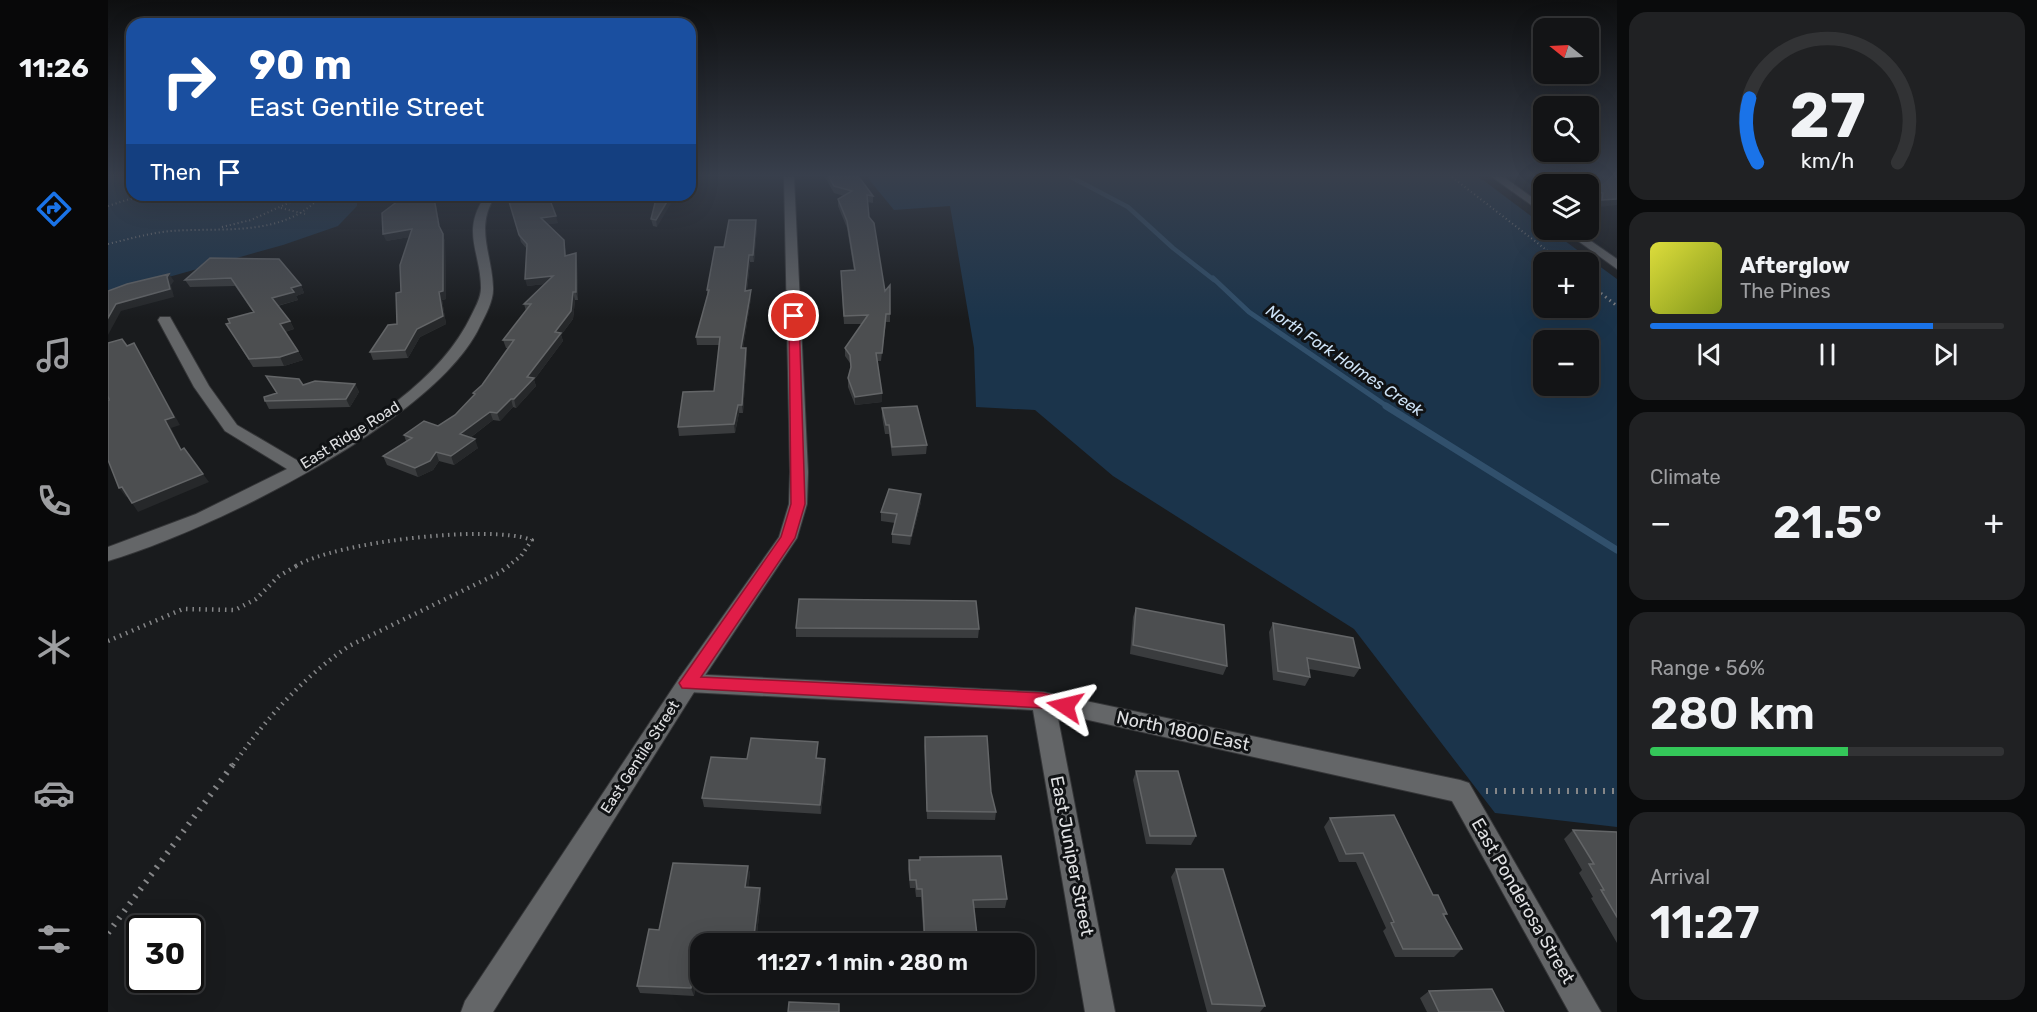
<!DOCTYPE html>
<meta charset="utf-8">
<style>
:root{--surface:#131416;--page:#202123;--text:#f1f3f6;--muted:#9d9ea1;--line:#323335;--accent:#1a73e8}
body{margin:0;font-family:Rubik,sans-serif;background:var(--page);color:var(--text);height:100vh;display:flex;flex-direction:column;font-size:22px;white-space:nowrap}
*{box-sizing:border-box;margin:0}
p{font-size:20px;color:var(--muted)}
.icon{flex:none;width:33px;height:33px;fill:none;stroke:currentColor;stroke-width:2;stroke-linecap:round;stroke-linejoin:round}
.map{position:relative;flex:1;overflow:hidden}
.drawer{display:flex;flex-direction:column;gap:12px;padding:12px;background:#0a0b0c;width:420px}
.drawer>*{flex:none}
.banner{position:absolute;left:18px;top:18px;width:570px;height:183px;border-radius:18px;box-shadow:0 6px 24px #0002,0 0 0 2px var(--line);background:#1a4fa0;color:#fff;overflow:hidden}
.needle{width:39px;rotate:288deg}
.buttons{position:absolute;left:1425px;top:18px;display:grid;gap:12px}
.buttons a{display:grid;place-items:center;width:66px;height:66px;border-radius:12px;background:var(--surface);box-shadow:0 6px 24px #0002,0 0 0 2px var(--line);font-size:30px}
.speed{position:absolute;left:18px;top:915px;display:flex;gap:12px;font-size:30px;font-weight:700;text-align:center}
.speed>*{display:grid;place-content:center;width:78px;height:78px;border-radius:50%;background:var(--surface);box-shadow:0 6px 24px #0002,0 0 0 2px var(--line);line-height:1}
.speed .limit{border:3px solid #111;border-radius:9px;background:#fff;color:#111}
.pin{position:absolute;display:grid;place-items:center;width:51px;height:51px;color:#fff;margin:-26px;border:3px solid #fff;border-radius:50%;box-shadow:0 2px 6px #0007}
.me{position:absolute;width:66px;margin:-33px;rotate:280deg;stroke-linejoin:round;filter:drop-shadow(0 0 4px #0008)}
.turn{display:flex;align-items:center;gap:21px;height:126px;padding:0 24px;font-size:27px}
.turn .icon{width:78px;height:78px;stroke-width:2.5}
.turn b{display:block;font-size:42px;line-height:51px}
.then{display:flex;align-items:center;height:57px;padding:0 24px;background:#0003;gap:12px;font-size:22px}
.big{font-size:45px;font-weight:600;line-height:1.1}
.drawer .widget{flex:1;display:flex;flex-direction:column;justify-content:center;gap:9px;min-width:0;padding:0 21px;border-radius:18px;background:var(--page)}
.drawer .dial{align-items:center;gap:0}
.dial svg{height:156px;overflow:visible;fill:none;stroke:var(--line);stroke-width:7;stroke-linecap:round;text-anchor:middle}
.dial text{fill:var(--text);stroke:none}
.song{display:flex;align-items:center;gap:18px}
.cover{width:72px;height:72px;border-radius:9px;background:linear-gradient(135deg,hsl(60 70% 55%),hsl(70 70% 35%))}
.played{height:6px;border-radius:3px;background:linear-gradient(90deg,var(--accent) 80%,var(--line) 80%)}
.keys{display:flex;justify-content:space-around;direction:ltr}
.heat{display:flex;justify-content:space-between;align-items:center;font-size:33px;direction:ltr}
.charge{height:9px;border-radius:4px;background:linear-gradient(90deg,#34c759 56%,var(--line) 0)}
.trip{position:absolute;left:582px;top:933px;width:345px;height:60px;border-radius:18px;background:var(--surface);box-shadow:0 6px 24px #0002,0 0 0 2px var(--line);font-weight:600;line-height:60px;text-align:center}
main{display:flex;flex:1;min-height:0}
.tab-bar{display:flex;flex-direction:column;width:108px;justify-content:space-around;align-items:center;background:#080809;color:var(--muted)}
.tab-bar .icon{width:42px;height:42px}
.tab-bar .current{color:var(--accent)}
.tab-bar b{font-size:27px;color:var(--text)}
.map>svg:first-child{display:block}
</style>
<main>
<nav class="tab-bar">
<b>11:26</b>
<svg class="icon current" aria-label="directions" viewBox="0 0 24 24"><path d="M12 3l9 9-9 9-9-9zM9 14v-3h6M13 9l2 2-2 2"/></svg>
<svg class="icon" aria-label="music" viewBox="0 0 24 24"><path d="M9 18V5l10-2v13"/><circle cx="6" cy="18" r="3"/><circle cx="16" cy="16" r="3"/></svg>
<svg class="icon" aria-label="phone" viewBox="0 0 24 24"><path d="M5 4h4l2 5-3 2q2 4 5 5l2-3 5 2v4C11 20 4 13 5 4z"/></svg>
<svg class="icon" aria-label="climate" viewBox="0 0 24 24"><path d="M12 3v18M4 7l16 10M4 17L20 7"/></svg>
<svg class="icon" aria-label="car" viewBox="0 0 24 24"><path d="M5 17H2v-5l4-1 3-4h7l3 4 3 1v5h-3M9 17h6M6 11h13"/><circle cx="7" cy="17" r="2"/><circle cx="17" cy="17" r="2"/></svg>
<svg class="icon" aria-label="filters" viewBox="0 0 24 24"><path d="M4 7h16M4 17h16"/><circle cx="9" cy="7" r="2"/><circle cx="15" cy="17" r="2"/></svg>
</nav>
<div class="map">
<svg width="1509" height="1012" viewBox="0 0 1509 1012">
<rect width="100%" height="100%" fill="#191b1d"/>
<path fill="#1b344b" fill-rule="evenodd" d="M0,177h24v18h225v11l-19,20 -55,19 -175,49z
M759,177h612l64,48 1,5h6l67,49v548l-122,-14 -141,-184 -241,-153 -78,-66 -59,-3 -2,-59 -24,-142 -56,4zM1436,262h44v46h-44zM1436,340h44v46h-44z"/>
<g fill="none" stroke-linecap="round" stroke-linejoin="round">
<path stroke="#31506c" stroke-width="4.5" d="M963,177l57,30 45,41 41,32"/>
<path stroke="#31506c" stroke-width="5" d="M1105,278l36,34 139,95"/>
<path stroke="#31506c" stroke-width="7" d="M1278,406l231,144"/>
<defs>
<path id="street" d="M378,195h10c-22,32 -4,58 -3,92 1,13 -7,27 -13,39 -44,95 -273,206 -372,235v-14l88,-33 91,-45 -62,-38 -31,-44 -36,-67 2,-3h10l39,69 28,39 63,37c64,-35 140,-80 172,-148 4,-8 9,-17 9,-26 0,-36 -21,-57 5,-93z
M580,674l355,18 417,88 9,3 132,229h-32l-117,-211 -395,-88 58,299h-30l-52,-302 -345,-18 -8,-3 -3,-6 3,-6z"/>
<path id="secondary" d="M676,177h10l14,295 -1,32 -10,34 -101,151 -203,323h-32l4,-11 215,-324 99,-140 10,-33 1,-32z
M1384,177h12l40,29v8z
M1455,230h12l42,29v10z"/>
</defs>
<use href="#street" stroke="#353638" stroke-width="2"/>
<use href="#secondary" stroke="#353638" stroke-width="2"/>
<path stroke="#858688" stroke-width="2" stroke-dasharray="1 3" stroke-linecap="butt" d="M1344,177l110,85
M0,206l34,-11
M173,208l24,6
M114,227l29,-7 55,-25
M0,244c21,-5 42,-11 63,-13 52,-4 113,7 151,-36"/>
<path stroke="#858688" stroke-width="3" stroke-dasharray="1.5 4" stroke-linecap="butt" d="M1480,283l29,23"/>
<path stroke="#858688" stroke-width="4" stroke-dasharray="1.5 4.5" stroke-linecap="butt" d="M188,566c39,-24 194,-42 236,-26l-11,16 -13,10"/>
<path stroke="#858688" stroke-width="4.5" stroke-dasharray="1.5 5" stroke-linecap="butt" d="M0,641l75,-32 52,1 21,-11 23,-23 19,-11
M125,765c33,-46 69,-87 116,-119l150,-73 11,-8"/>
<path stroke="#858688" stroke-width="6" stroke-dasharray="2 7" stroke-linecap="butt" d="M1378,791h131
M0,933l126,-170"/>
<use href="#street" fill="#646668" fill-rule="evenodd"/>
<use href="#secondary" fill="#646668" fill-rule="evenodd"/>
</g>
<path fill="#3a3c3e" d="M717,177h34l14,19v7l-6,-1 2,15 16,74 5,-6v37h-4l-5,39h-4l5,32v9l-27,3 -7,-18v-9l2,-9v-6l-5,-7v-8l17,-24h-18l-3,-45 13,-8 -7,-43 -9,-22v-7l6,-3 -10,-3z
M1476,177h33l-19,30 1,-7 -6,-2 3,-15z
M549,195v32l-4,-1 -2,-7z
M326,198l2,7 4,24 5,12 1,58 -4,1 4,24 -26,13 -12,21 -35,2 -3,-8 27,-28 4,-32 8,-55 -23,4z
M400,198l50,25 -11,1 17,16 2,15 11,6 1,39h-3l-2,19 -12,16 2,6 -29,39 2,6 -20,22 -3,-1 -13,14 -7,-1 -23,18 8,10 -24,17 -15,-4 -6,9 -15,7 -31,-12 -4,-9 23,-15 -2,-6 34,-9 17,-11 19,-19 -1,-3 9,-8 27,-37h-3l-3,-8 23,-29 -2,-7 20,-20 -17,2v-37l-6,-7z
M649,227l-3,35h-4l-3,28 4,8 -8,50 4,8 -4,57h-4l-4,20 -56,3 -1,-9 36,-36 5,-46h-22l-1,-8 11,-41v-6l17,-43z
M102,258l91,27 3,8 -8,3 2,4 -20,6 12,15 4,8 -9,3 13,19 5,9 -19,6 -31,1 -27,-43 27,-12 -18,-26 -45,1 -5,-7z
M247,384l4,8 -9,15 -81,2 -4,-8 38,-16z
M774,408l45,37 -1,9 -34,2 -3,-22h-4l-3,-18z
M813,494v8l-11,43 -18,-2v-9l3,-11 -14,-2v-9z
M1028,608l91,58 -4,9 -93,-21 3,-37z
M1165,623l87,45 -6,9 -45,-8 1,8 -5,9 -32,-6 -4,-48z
M688,628l183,1 -1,9 -182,-1z
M817,737l71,75 -1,8 -68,-1 -3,-73z
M710,750l-1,8 9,10 -5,46 -117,-7 -2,-9 45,-39z
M1028,771l60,65 -5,9 -45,-1 -13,-64z
M1222,818l103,77 14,19 -3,2 18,33 -8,8h-59l-12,-26 3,-3 -30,-66h-17l-15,-35z
M1465,830l44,2v111l-26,-45 2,-1 -14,-24 3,-3 -18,-31z
M801,860l98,39 -2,9h-31l4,36h-54l-3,-47h-5l-1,-9h-5l-2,-19z
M640,866l2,8 -2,14h12l1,8 -5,48h-56v12l-6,40 -54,-3 -3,-7 22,-56z
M1068,869l89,137 -5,6h-53l-36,-135z
M1321,991l75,21h-77l-7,-14z"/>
<path fill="#26282a" d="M563,195h5l-19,32 -1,-7z
M326,198l2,7 5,28 -2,-7z
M1509,199v6l-19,2 4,-7z
M448,216l2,7 -15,2 -2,-7z
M648,220l1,7 -3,35 -1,-7z
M304,229l3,7 -29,5 -3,-7z
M335,234l2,7 1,58 -4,1 4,24 -26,13 -12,21 -3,-8z
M468,253l1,8 1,39 -2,-8z
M641,255l1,7 -4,36 -1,-7z
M61,274l5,7 -3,4 3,12 -53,14 -13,24v-17l8,-14 51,-27z
M445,276l2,7 -28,3 -2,-7z
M193,285l3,8 -8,3 2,4 -22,6 -4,-8 19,-10z
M643,290v8l-9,58 -1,-8z
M465,292l2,8 -2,19 -12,16 2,6 -29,39 2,6 -20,22 -2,-9 41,-67z
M778,314v8l-5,39 1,-8z
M182,321l4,8 -10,3 -4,-8z
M26,343l46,82 -9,3 15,30 -5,-8 -16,-30z
M638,348l1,8 -4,57 -1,-8z
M190,351l5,9 -19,6 -4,-9z
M247,384l4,8 -9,15 -4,-8z
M774,393v9l-27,3v-8z
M403,399l2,8 -13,14 -3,-8z
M630,405l1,8 -4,20 -1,-9z
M382,412l3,8 -30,23 -3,-9z
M367,439l3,9 -24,17 -3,-9z
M328,452l3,9 -6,9 -15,7 -3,-9z
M95,474l6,8 -71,30 -6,-9z
M14,487l7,9 -3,1 -7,-9z
M813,494v8l-11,43 1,-9z
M710,742v8l-2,17v-9z
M717,759l1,9 -5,46 -1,-9z
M640,866l2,8 -3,22 -2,-9z
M652,888l1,8 -5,48h-2z
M591,942l1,4v10l-6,40 -3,-8z"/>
<path fill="#4c4e50" stroke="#636567" stroke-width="1.5" d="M721,177h30l14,19 -6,-1 2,22 5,6 11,68 5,-6v29h-4l-4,39h-6l6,40 -27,4 -7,-19 3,-11 -1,-12 -5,-7 23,-33 -24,1 -3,-45 14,-1 -8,-49 -9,-22 14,-8 -18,-5z
M1492,177h17v22l-15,1 1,-7 -6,-1z
M404,195h36l8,21 -15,2 23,22 1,16 11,-3v39h-3l-2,19 -16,21 6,1 -34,44 7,1 -20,21h-3l-14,14 -7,-1 -30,22 15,5 -24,17 -15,-4 -6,9 -15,7 -32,-12 29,-18 -8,-3 20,-14 14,5 17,-11 20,-21 -2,-1 9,-8 32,-45h-11l28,-36h-7l29,-28 -28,3 2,-35 -8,-9 -11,-37z
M549,195h14l-15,25 -5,-1z
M294,198h32l5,28 4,8v57l-4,1 4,24 -26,13 -12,21 -35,2 18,-27 9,-1 -1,-31 5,-1 -1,-27 12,-36 -29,5 -1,-21z
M621,220h27l-3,35h-4l-4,36 6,-1 -10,58h5l-4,57h-4l-4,19 -56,3 5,-35 31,-1 6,-54h-24l13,-47h-2l8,-43h9z
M102,258l69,1 22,26 -10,3 3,4 -22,6 18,23 -10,3 18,27 -18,6 -31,2 -23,-35 4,-1 -2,-4 26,-7 -23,-34 -46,2z
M61,274l-2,3 3,12 -54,15 -8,14v-27l19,-7z
M14,339l5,7 7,-3 40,74 -9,3 16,30 3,-2 19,26 -71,29 -10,-16 -3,1 -11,-28v-59l1,-1 -1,-4v-53z
M158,376l33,3 4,6 12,-4 40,3 -9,15 -81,2 -1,-4 13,-4z
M809,406l10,39 -35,2 -3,-22h-3l-4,-17z
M781,489l32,5 -10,42 -19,-2 5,-20 -16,-2z
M691,599l177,2 3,28 -183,-1z
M1028,608l88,17 3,41 -94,-21z
M1165,623l80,15 7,30 -53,-10 3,19 -32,-6z
M879,736l4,56 5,20 -69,-1 -2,-74z
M643,738l67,4 -2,16 9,1 -5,46 -118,-7 9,-41 36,2z
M1028,771h42l18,65h-46z
M1286,815l39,80h5l9,19h-4l19,35h-59l-12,-26 3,-1 -31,-69 -17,1 -16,-36z
M1465,830l44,2v85l-16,-27h3l-15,-26h5z
M893,856l6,43 -34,1 5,44h-53l-3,-55h-5l-1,-9h-6l-1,-20h11v-3z
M565,863l75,3 -3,21 15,1 -7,55 -54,-1 -8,46 -54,-2 12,-57 10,1z
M1068,869h47l42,137 -53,-2z
M1384,989l12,23h-65l-10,-21z
M681,1002l50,2v8h-51z"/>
<linearGradient id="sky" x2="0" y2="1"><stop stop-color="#0e0f10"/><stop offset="0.55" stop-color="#383f4c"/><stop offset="1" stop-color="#383f4c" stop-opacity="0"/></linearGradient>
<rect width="1509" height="319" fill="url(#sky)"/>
<path fill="#e11d48" stroke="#92132f" stroke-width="1.5" d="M686,313l5,3 6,188 -10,34 -94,139 342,16 29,7 2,6 -2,5 -7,2 -22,-5 -361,-20 -3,-5 3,-4 99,-142 10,-33 -2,-188z"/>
<g text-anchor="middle" stroke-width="6" stroke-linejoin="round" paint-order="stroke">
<g font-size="15" fill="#dfe0e2" stroke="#101214">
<text transform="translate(242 435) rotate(-32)" y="5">East Ridge Road</text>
<text transform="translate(532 757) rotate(-57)" y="5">East Gentile Street</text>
</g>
<g font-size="16" font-style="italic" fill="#cee3f7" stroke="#101214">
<text transform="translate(1237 360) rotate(34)" y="6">North Fork Holmes Creek</text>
</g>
<g font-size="18" fill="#dfe0e2" stroke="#101214">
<text transform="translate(1075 731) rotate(12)" y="6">North 1800 East</text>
<text transform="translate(964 856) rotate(79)" y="6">East Juniper Street</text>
<text transform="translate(1415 901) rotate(60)" y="6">East Ponderosa Street</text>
</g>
</g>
</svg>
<div class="buttons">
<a><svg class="needle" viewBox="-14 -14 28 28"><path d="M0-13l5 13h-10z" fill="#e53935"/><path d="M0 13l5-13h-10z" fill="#9d9ea1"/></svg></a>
<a><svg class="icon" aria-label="search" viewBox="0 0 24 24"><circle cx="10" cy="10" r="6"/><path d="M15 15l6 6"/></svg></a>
<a><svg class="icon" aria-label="layers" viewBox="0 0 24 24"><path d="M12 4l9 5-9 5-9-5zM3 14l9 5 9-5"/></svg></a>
<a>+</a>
<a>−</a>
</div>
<div class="speed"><div class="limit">30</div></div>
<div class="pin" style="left:686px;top:316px;background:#d93025"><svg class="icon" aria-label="arrive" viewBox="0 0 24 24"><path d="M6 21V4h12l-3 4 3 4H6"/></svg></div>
<svg class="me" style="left:957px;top:706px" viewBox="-20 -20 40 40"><path d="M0-17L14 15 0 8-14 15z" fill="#e11d48" stroke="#fff" stroke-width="4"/></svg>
<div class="trip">11:27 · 1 min · 280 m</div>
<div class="banner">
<div class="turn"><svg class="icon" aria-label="right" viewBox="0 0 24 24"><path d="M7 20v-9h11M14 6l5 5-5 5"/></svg><div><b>90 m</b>East Gentile Street</div></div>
<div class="then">Then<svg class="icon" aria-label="arrive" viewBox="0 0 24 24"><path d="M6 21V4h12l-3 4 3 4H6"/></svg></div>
</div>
</div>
<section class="drawer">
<div class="widget dial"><svg viewBox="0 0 100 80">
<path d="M14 69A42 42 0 1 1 86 69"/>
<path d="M14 69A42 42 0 0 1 10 36" stroke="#1a73e8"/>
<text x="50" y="56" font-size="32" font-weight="700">27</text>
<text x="50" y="72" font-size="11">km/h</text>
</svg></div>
<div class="widget">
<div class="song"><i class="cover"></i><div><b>Afterglow</b><p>The Pines</p></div></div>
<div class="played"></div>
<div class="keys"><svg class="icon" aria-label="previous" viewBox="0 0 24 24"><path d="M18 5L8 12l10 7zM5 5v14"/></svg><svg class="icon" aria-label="pause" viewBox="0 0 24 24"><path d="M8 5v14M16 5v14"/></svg><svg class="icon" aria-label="next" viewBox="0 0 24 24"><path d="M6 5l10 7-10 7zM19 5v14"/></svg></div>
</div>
<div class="widget"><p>Climate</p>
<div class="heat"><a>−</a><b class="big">21.5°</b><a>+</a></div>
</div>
<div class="widget"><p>Range · 56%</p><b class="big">280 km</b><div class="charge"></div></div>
<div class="widget"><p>Arrival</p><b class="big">11:27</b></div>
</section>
</main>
